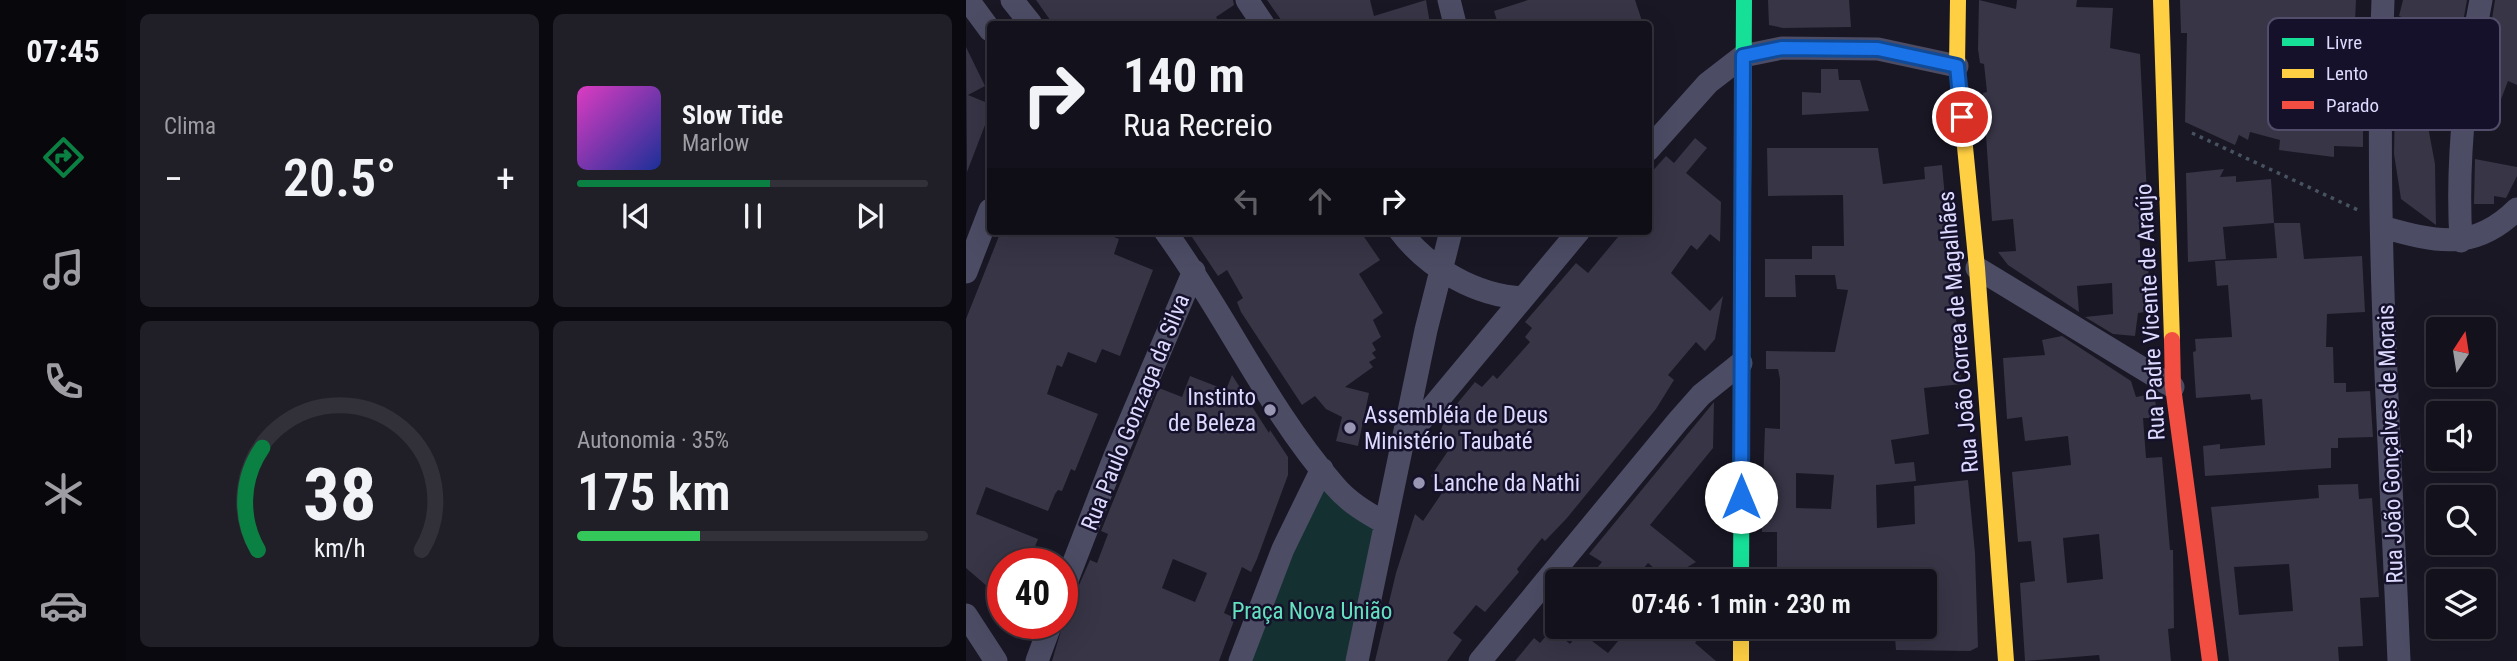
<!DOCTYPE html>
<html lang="pt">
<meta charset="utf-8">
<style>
:root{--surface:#13111b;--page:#201f28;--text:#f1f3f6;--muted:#9d9da3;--line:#32313a;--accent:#0b8043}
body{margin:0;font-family:"Roboto Condensed",sans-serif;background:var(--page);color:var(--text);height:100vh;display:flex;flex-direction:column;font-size:26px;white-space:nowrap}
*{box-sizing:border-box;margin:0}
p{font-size:23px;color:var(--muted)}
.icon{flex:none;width:38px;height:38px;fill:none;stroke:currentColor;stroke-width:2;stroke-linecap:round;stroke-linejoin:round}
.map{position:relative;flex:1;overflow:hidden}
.details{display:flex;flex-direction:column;gap:14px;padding:14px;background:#0a090f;width:840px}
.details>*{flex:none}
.guide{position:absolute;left:21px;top:21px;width:665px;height:214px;border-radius:7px;box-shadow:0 7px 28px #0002,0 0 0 2px var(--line);background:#13111b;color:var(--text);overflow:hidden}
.needle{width:46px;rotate:12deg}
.tools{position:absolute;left:1460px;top:317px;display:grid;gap:14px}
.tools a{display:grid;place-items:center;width:70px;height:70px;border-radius:7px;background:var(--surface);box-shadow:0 7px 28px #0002,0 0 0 2px var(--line);font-size:35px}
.speed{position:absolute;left:21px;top:548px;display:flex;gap:14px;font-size:35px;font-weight:700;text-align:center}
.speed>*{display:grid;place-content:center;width:91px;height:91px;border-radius:50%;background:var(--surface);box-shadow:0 7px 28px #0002,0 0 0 2px var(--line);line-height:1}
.speed .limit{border:10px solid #d22;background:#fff;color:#111}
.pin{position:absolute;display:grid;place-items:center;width:60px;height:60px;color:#fff;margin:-30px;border:4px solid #fff;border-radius:50%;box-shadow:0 2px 7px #0007}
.me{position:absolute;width:77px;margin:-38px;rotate:0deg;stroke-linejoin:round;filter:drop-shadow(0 0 5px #0008)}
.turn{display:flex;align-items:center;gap:24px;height:147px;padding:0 21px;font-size:32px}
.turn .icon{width:91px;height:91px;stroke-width:2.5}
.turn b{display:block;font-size:49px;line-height:60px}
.lanes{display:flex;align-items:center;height:66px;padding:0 21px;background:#0003;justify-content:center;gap:35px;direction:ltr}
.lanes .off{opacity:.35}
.big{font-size:52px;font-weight:600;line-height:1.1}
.details .widget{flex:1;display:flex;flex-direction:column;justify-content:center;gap:10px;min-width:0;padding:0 24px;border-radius:10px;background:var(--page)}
.details .dial{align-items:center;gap:0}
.dial svg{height:182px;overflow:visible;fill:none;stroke:var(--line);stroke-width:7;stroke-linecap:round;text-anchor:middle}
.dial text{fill:var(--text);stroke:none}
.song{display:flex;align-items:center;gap:21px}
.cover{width:84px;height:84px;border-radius:10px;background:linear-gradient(135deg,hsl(310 70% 55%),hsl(230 70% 35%))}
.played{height:7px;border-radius:4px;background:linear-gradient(90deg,var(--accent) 55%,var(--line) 55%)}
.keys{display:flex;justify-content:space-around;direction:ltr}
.heat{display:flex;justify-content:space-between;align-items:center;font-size:38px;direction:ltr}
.charge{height:10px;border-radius:5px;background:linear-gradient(90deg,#34c759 35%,var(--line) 0)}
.details .tiles{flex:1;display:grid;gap:14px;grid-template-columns:repeat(2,1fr)}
.trip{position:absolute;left:579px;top:569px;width:392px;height:70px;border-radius:7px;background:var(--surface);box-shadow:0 7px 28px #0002,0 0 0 2px var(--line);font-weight:600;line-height:70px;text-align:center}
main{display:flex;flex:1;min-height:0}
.menu{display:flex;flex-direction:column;width:126px;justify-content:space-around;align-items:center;background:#08070b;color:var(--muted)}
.menu .icon{width:49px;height:49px}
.menu .current{color:var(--accent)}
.menu b{font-size:32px;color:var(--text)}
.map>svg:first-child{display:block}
</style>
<main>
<nav class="menu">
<b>07:45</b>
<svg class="icon current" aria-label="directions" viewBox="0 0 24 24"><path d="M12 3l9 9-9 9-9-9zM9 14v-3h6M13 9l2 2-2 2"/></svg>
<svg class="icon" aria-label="music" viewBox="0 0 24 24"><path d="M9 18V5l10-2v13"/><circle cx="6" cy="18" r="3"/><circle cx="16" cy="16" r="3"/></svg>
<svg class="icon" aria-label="phone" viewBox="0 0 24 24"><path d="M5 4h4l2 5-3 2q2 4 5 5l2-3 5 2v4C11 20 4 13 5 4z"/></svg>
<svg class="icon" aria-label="climate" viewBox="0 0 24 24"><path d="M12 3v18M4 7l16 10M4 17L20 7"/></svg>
<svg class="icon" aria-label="car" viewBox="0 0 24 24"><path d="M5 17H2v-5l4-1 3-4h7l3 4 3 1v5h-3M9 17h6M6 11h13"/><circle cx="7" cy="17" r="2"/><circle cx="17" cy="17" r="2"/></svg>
</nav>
<section class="details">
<div class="tiles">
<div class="widget"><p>Clima</p>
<div class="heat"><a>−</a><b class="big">20.5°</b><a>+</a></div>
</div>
<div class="widget">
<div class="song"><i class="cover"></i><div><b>Slow Tide</b><p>Marlow</p></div></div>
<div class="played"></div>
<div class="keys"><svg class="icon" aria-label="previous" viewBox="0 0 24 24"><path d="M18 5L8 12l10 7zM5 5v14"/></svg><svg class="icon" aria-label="pause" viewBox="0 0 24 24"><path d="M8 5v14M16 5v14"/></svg><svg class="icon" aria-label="next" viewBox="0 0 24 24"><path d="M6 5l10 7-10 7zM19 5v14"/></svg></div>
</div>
<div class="widget dial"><svg viewBox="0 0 100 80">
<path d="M14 69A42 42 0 1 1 86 69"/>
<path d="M14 69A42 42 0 0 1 16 24" stroke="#0b8043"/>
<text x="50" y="56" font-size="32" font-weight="700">38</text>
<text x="50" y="72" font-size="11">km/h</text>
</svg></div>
<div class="widget"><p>Autonomia · 35%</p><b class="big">175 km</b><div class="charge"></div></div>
</div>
</section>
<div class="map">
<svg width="1551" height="661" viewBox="0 0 1551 661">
<rect width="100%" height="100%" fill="#191724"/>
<path fill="#153031" d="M356,471l59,55 -29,135h-111z"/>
<path fill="#373546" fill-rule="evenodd" d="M70,0h197l1,5 -18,12 4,7h-167z
M301,0h103l4,16 52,-16 4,24h-146z
M562,0h107l8,24h-145l-4,-13z
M802,0h81l2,27 -68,1 -14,-3z
M1013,0l37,9 1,-9h60l-1,7 37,1 -3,40 30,6 7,141v31h-8l2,41 7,-1 2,28h-6l1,18 -7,1 -3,23 -22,-2 -28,-17 28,-3 -1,-31 -35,3 2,26 -71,-47 -10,-13 18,-1 -3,-32 -21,2 -9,-128 4,-1 -3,-28 -4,-1 -2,-14z
M1214,0h176l-2,43h11l-1,55 -35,-2 -2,31 36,3v17l-29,-1v11l-55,-7 1,-10 -30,-8 -2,8 -9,-5 -4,10 -50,-23 2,-89h-6z
M1437,0h64l-8,45 -11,-4 -4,15 -11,-2 -7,62 9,48 1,61 -35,-26 -7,-45 2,-100 11,-35 -8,-3z
M1529,0h22v85l-9,-4 -8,21 -20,-7z
M0,47l19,39 -17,9 22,9v8l-23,60z
M855,69h17l1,11h21l9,31 -67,4v-23l19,1z
M729,138l12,10 -21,25 35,29 -1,40 -10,-8 -13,16 -6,-5 -20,28 39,38 13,-15 -8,43 -10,12 -9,-9 -28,33 6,5 -18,29 -89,109 -22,23 -3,-3 -25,31 2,3 -34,40 -9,-7 -23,28 9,7 -15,21h-72l21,-88 19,-59 8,7 23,-34 -15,-11 19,-28 -12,-11 8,-20 29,-35 7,5 11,-12 4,4 33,-37 -5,-5 7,-9 -7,-6 51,-59 12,10 35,-42h25v-55l18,-20 8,7z
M801,148h111l5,36 42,-5 -1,-12 18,-2 20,219 -38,4 5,46 -38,6 4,24 19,-2 2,19 -40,4 1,43 38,-4 -1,-38 54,-6 7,73 3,94 -8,4 -74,-1 -2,-24h31v-45h-142v-12h-6v-37h-15v-19l3,-85 15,1v-50l-2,-10h-12v-18l69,1 13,-62 -11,-1 -2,-14h-40l1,22h-31v-38h47v-13h32l-1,-51 -75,1zM830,473l38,2 -3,34 -35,-1z
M1509,159l42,8v9l-11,22 -12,-2v8h-20z
M1258,169l-4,8 16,-1v6l35,-3 3,44 -51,4 3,32 -38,3 -2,-89z
M1308,223h26l4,36 58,-3 3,56 -38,2 -1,33h7l1,36h12v9l24,-1 3,46 -35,1v10h-7v20l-126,8 -2,-30 17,-2v5l45,-4 -3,-46 -11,1 -1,-6 -54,4 -3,-46 3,-1 -1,-12 37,-2 -4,-52 -11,1 -2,-25 62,-3z
M35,231h115l-2,6 5,2 -5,15 39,16 -33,86 -18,-7 -6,14 -28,-11 -6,15 -5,-2 -10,29 51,20 -23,57 -4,-2 -9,22 -4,-1 -3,4 -7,17 -62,-24 -10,27 62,25 -10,25h-25v36l-37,-32v-249z
M222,231h172l20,29 -21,14 24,39 -10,7 8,17 -9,6 4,7 -4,3 4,5 -7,4 4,5 -28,20 24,6 -11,53 -22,-5 6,-24 -16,-8 -11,-13 -13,9 -61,-93 -4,-10 6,-4 -16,-28 -9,6z
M1096,336l69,45 5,16 16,-3 3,6 3,18h-15l3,40 16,-1 8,93h3l1,78 -6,1 3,32h-71l-1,-6 -74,6 -5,-78 15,-2 -4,-40 -13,1 -6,-70 59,-7 -3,-29 -43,5 -3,-24 -15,2 -4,-61 42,-3 -3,-15zM1133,534l4,45 -36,4 -4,-45z
M266,375l37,58 1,-3 18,27v18l-31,84 -6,13 -9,-5 -18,46 11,5 -16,43h-167l13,-44 25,-57 7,3 11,-29 -7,-3 58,-143 23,9 8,-21 36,14zM207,559l34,14 -12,29 -33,-14z
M748,402l-1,46 -63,77 46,37 -29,17 -19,-16 -15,18h-47l16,-19 -13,-8z
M1392,484l1,15 13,-1 7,99 -19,1 3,48 -25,1 1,14h-110l-18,-154 108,-9 -1,-13zM1323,564l4,47 -54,4 -5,-48z
M717,626h9l9,9 -6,8 21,18h-201l19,-23 6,5 12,-14 18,15 10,-12 28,21 21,-25 15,13 11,-14 16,13z"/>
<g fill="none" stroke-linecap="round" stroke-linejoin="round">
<path stroke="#475361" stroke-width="3.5" stroke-dasharray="3.5 5" stroke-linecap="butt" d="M1226,133l168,78"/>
<path stroke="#4c4c65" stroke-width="23" d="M2,0l22,30
M46,0l19,24
M281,0l16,24
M483,0l6,24
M1417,0c-9,220 7,441 16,661
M682,150l60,-67 35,-27 39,-8 96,1 79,17
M1416,227c54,15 92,25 135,-18
M199,231c60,82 102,177 169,254 14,17 33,28 51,38
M434,231c28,37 76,65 123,67
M1495,241c-5,-82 4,-161 20,-241
M1011,268l196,119
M0,272l24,-62
M438,441l175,-210
M96,593l53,-137 79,-185
M0,615l30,46
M71,661l14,-38
M274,661l43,-112 39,-80
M391,661l69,-331 25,-99
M514,661l198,-240 23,-26 40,-32"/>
<path stroke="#16e098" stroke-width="16" d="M775,581l3,-581"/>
<path stroke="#ffcf43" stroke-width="16" d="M992,0l-1,66 20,202 29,393
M1195,0l11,340
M775,626v35"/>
<path stroke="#f24e42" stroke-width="16" d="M1206,340l1,47 37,274"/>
</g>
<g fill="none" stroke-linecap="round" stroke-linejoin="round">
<defs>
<path id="route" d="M775,497l2,-441 39,-8 96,1 79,17 5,51"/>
</defs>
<use href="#route" stroke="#114b97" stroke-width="18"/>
<use href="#route" stroke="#1a73e8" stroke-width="12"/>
</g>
<g fill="#9896b2" stroke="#15112a" stroke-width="2.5">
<circle cx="304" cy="410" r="7"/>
<circle cx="384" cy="428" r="7"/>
<circle cx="453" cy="483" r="7"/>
</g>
<g text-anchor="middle" stroke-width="5" stroke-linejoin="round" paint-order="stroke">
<g font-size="23" fill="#dddaff" stroke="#15112a">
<text transform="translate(1184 312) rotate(-93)" y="8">Rua Padre Vicente de Araújo</text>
<text transform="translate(992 332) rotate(-95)" y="8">Rua João Correa de Magalhães</text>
<text transform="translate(169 412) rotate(-68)" y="8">Rua Paulo Gonzaga da Silva</text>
<text transform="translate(1424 444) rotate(-92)" y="8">Rua João Gonçalves de Morais</text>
</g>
<g font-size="23" fill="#dddaff" stroke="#15112a" text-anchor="start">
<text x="290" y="405" text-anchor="end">Instinto<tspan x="290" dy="26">de Beleza</tspan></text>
<text x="398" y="423">Assembléia de Deus<tspan x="398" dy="26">Ministério Taubaté</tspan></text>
<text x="467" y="491">Lanche da Nathi</text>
</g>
<g font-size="23" fill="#64e1bf" stroke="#15112a">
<text x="346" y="619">Praça Nova União</text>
</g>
</g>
<rect x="1302" y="18" width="232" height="112" rx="10" fill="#15112a" stroke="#514d6a" stroke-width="2"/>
<rect x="1316" y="38" width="32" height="8" fill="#16e098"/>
<rect x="1316" y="69" width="32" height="9" fill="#ffcf43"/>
<rect x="1316" y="101" width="32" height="8" fill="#f24e42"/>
<g font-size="19" fill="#dddaff">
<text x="1360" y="49">Livre</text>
<text x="1360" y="80">Lento</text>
<text x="1360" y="112">Parado</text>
</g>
</svg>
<div class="tools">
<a><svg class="needle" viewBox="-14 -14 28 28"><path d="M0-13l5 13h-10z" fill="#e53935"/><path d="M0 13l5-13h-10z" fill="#9d9da3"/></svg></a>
<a><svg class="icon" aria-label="sound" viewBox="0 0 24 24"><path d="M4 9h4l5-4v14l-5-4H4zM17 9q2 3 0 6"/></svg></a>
<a><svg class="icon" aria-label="search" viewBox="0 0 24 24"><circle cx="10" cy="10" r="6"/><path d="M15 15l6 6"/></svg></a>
<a><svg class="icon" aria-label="layers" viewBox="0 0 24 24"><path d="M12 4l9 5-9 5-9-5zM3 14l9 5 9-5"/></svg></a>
</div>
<div class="speed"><div class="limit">40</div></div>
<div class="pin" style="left:996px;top:117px;background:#d93025"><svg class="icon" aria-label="arrive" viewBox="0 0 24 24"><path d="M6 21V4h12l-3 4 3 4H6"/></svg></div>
<svg class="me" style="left:775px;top:497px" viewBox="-20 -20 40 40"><circle r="19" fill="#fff"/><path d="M0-13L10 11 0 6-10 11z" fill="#1a73e8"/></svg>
<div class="trip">07:46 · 1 min · 230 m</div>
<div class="guide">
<div class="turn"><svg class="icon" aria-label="right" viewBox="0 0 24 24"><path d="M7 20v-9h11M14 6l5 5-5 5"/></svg><div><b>140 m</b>Rua Recreio</div></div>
<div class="lanes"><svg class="icon off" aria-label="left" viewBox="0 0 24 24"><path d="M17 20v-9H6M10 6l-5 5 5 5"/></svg><svg class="icon off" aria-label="ahead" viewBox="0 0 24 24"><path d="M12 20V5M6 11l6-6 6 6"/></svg><svg class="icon" aria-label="right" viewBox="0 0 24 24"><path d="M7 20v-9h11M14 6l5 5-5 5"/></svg></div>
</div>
</div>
</main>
